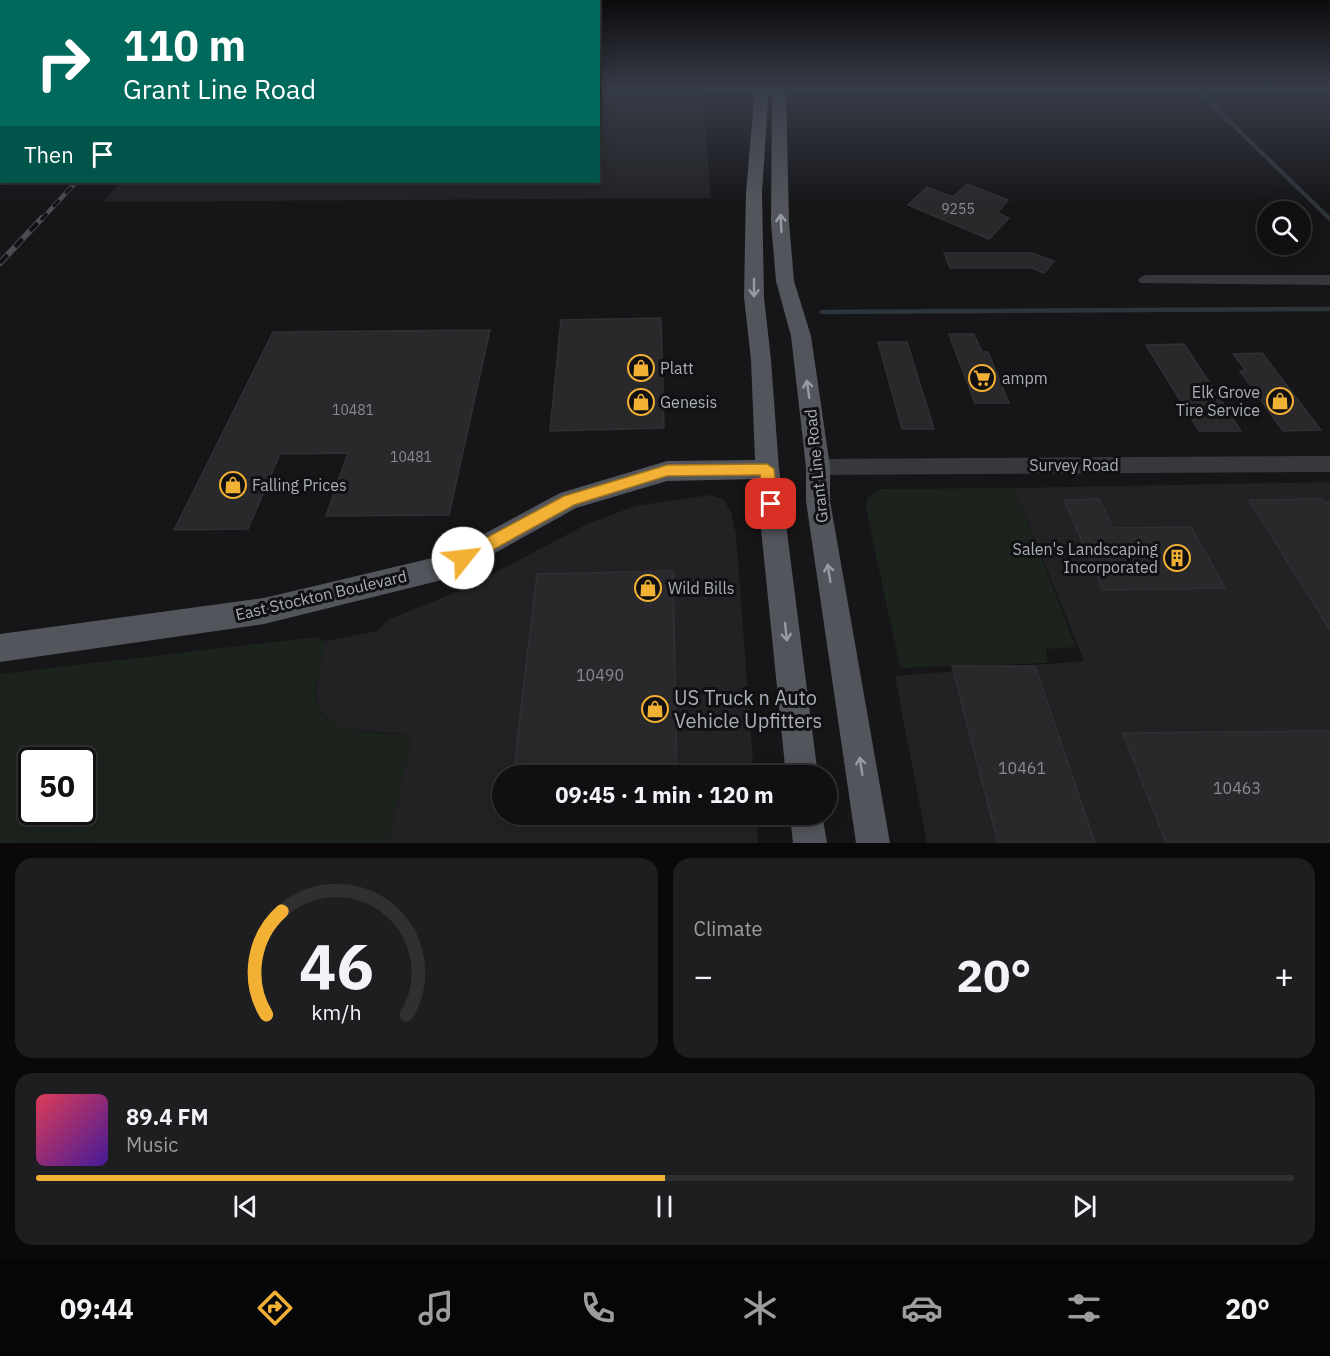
<!DOCTYPE html>
<meta charset="utf-8">
<style>
:root{--surface:#101012;--page:#1e1e20;--text:#f1f3f6;--muted:#9c9d9f;--line:#303032;--accent:#f2b134}
body{margin:0;font-family:"IBM Plex Sans",sans-serif;background:var(--page);color:var(--text);height:100vh;display:flex;flex-direction:column;font-size:22px;white-space:nowrap}
*{box-sizing:border-box;margin:0}
p{font-size:20px;color:var(--muted)}
.icon{flex:none;width:33px;height:33px;fill:none;stroke:currentColor;stroke-width:2;stroke-linecap:round;stroke-linejoin:round}
.map{position:relative;height:843px;overflow:hidden}
.panel{display:flex;flex-direction:column;gap:15px;padding:15px;background:#09090a;flex:1}
.panel>*{flex:none}
.top-card{position:absolute;left:0px;top:0px;width:600px;height:183px;box-shadow:0 3px 15px #0003,0 0 0 2px var(--line);background:#00695c;color:#fff;overflow:hidden}
.tools{position:absolute;left:1257px;top:201px;display:grid;gap:12px}
.tools a{display:grid;place-items:center;width:54px;height:54px;border-radius:50%;background:var(--surface);box-shadow:0 3px 15px #0003,0 0 0 2px var(--line);font-size:30px}
.speed{position:absolute;left:18px;top:747px;display:flex;gap:12px;font-size:30px;font-weight:700;text-align:center}
.speed>*{display:grid;place-content:center;width:78px;height:78px;border-radius:50%;background:var(--surface);box-shadow:0 3px 15px #0003,0 0 0 2px var(--line);line-height:1}
.speed .limit{border:3px solid #111;border-radius:9px;background:#fff;color:#111}
.pin{position:absolute;display:grid;place-items:center;width:51px;height:51px;color:#fff;margin:-26px;border-radius:12px;box-shadow:0 3px 9px #0006}
.me{position:absolute;width:66px;margin:-33px;rotate:61deg;stroke-linejoin:round;filter:drop-shadow(0 0 4px #0008)}
.turn{display:flex;align-items:center;gap:21px;height:126px;padding:0 24px;font-size:27px}
.turn .icon{width:78px;height:78px;stroke-width:2.5}
.turn b{display:block;font-size:42px;line-height:51px}
.then{display:flex;align-items:center;height:57px;padding:0 24px;background:#0003;gap:12px;font-size:22px}
.big{font-size:45px;font-weight:700;line-height:1.1}
.panel .card{flex:1;display:flex;flex-direction:column;justify-content:center;gap:9px;min-width:0;padding:0 21px;border-radius:18px;background:var(--page)}
.panel .dial{align-items:center;gap:0}
.dial svg{height:156px;overflow:visible;fill:none;stroke:var(--line);stroke-width:7;stroke-linecap:round;text-anchor:middle}
.dial text{fill:var(--text);stroke:none}
.song{display:flex;align-items:center;gap:18px}
.cover{width:72px;height:72px;border-radius:9px;background:linear-gradient(135deg,hsl(350 70% 55%),hsl(260 70% 35%))}
.played{height:6px;border-radius:3px;background:linear-gradient(90deg,var(--accent) 50%,var(--line) 50%)}
.keys{display:flex;justify-content:space-around;direction:ltr}
.heat{display:flex;justify-content:space-between;align-items:center;font-size:33px;direction:ltr}
.panel .tiles{flex:1;display:grid;gap:15px;grid-template-columns:1fr 1fr}
.card:last-child{grid-column:span 2}
.trip{position:absolute;left:492px;top:765px;width:345px;height:60px;border-radius:30px;background:var(--surface);box-shadow:0 3px 15px #0003,0 0 0 2px var(--line);font-weight:700;line-height:60px;text-align:center}
.tab-bar{display:flex;height:96px;justify-content:space-around;align-items:center;background:#060607;color:var(--muted)}
.tab-bar .icon{width:42px;height:42px}
.tab-bar .current{color:var(--accent)}
.tab-bar b{font-size:27px;color:var(--text)}
.map>svg:first-child{display:block}
</style>
<div class="map">
<svg width="1330" height="843" viewBox="0 0 1330 843">
<rect width="100%" height="100%" fill="#161618"/>
<path fill="#222225" d="M599,88h103l9,110 -609,4 18,-20h478z
M1330,482v361h-403l-32,-167 189,-15 -70,-173z
M710,495l13,4 8,13 5,23 18,240 -252,1v38l255,1 1,28h-370l24,-109 -66,-4 -19,-12 -9,-11 -2,-15 9,-51 53,-10 9,-11 77,-31 123,-65 48,-18z"/>
<path fill="#1c231d" fill-rule="evenodd" d="M1014,488l62,159 -30,2 2,14 -148,5 -34,-160 1,-10 13,-9z
M317,637l8,4c-2,17 -8,35 -9,51 -1,46 65,40 96,42l-24,109h-388v-169zM32,760h50v52h-50z"/>
<g fill="none" stroke-linecap="round" stroke-linejoin="round">
<path stroke="#2c353c" stroke-width="4" d="M1195,88l135,131"/>
<path stroke="#2c353c" stroke-width="4.5" d="M822,312l508,-3"/>
</g>
<path fill="#29292c" stroke="#303034" stroke-width="1.5" d="M967,184l41,16 -11,13 12,5 -20,21 -81,-34 19,-18 26,10z
M944,253h88l22,8 -10,12 -12,-5h-82z
M661,318l3,110 -114,3 11,-111z
M490,330l-41,185 -123,1 22,-63 -68,1 -32,75 -74,1 99,-198z
M949,334h25l8,18h6l21,51h-34z
M878,342h29l27,87h-32z
M1184,344l57,87h-42l-53,-86z
M1262,353l59,77 -38,1 -43,-60h6l-13,-17z
M1099,499l14,29 78,-1 34,61 -122,2 -39,-90z
M1323,499l3,4 4,-1v128l-81,-130z
M673,571l4,205h-164l24,-202z
M952,666h83l60,177h-97z
M1330,731v112h-164l-43,-110z"/>
<g fill="none" stroke-linecap="round" stroke-linejoin="round">
<path fill="#37383d" fill-rule="evenodd" d="M1146,275h184v10l-189,-2 -3,-3 3,-3z
M1330,456v16l-512,3 -7,-3 -2,-5 2,-5 7,-3z"/>
<path fill="#53555c" fill-rule="evenodd" d="M755,88h14l-7,104 2,105 7,63 8,109 39,307h-32l-30,-297 -89,2 -91,27 -126,70 -186,46 -264,38v-28l264,-36 181,-43 115,-62 107,-32 88,-1 -4,-100 -7,-63 2,-105z
M772,88h14l3,134 5,59 17,55 19,131v34l60,342h-34l-50,-342v-34l-15,-131 -15,-55 -5,-59z
M790,814h32l5,29h-34z"/>
<defs>
<path id="rail-far1" d="M41,220l35,-38"/>
<path id="rail" d="M0,263l42,-45"/>
</defs>
<use href="#rail-far1" stroke="#4a4c52" stroke-width="4.5"/>
<use href="#rail" stroke="#4a4c52" stroke-width="6"/>
<use href="#rail-far1" stroke="#111113" stroke-width="3" stroke-dasharray="9" stroke-linecap="butt"/>
<use href="#rail" stroke="#111113" stroke-width="4" stroke-dasharray="11" stroke-linecap="butt"/>
</g>
<defs><path id="oneway-shaft" d="M-6 0H5M1.5-3L5.5 0L1.5 3" fill="none" stroke-width="1.6" stroke-linecap="round" stroke-linejoin="round" transform="scale(1.5)"/></defs>
<g stroke="#979ba6">
<use href="#oneway-shaft" transform="translate(781 223) rotate(-93)"/>
<use href="#oneway-shaft" transform="translate(754 288) rotate(90)"/>
<use href="#oneway-shaft" transform="translate(808 389) rotate(-98)"/>
<use href="#oneway-shaft" transform="translate(829 573) rotate(-99)"/>
<use href="#oneway-shaft" transform="translate(786 632) rotate(84)"/>
<use href="#oneway-shaft" transform="translate(861 766) rotate(-99)"/>
</g>
<linearGradient id="sky" x2="0" y2="1"><stop stop-color="#0c0c0d"/><stop offset="0.43" stop-color="#363c48"/><stop offset="1" stop-color="#363c48" stop-opacity="0"/></linearGradient>
<rect width="1330" height="206" fill="url(#sky)"/>
<path fill="#f2b134" stroke="#9d7322" stroke-width="1.5" d="M767,464l7,5 4,35 -7,6 -7,-6 -4,-29 -93,1 -93,29 -105,58 -6,2 -5,-2 -3,-5 3,-5 106,-57 103,-31z"/>
<defs>
<symbol id="shop-ring" viewBox="-11 -11 22 22"><circle r="9.5" fill="#111113" stroke="#f2b134" stroke-width="1.5"/><path d="M-5-2.5h2.3a2.7 3.5 0 0 1 5.4 0H5L5.5 6h-11ZM-1.5-2.5h3a1.5 2.3 0 0 0-3 0Z" fill="#f2b134"/></symbol>
<symbol id="supermarket-ring" viewBox="-11 -11 22 22"><circle r="9.5" fill="#111113" stroke="#f2b134" stroke-width="1.5"/><path d="M-6-5.5h2.5l.6 2H6L4.5 2H-2.5L-4.4-4H-6ZM-1.5 3.2a1.3 1.3 0 1 0 .1 0ZM3 3.2a1.3 1.3 0 1 0 .1 0Z" fill="#f2b134"/></symbol>
<symbol id="building-ring" viewBox="-11 -11 22 22"><circle r="9.5" fill="#111113" stroke="#f2b134" stroke-width="1.5"/><path d="M-4-6H4V6H1V3H-1V6H-4ZM-2.5-4.3h1.7v1.8h-1.7ZM.8-4.3h1.7v1.8H.8ZM-2.5-1h1.7V.8h-1.7ZM.8-1h1.7V.8H.8Z" fill="#f2b134"/></symbol>
</defs>
<g fill-rule="evenodd">
<use href="#shop-ring" x="626" y="353" width="30" height="30"/>
<use href="#supermarket-ring" x="967" y="363" width="30" height="30"/>
<use href="#shop-ring" x="1265" y="386" width="30" height="30"/>
<use href="#shop-ring" x="626" y="387" width="30" height="30"/>
<use href="#shop-ring" x="218" y="470" width="30" height="30"/>
<use href="#building-ring" x="1162" y="543" width="30" height="30"/>
<use href="#shop-ring" x="633" y="573" width="30" height="30"/>
<use href="#shop-ring" x="640" y="694" width="30" height="30"/>
</g>
<g text-anchor="middle" stroke-width="6" stroke-linejoin="round" paint-order="stroke">
<g font-size="14" fill="#888b94">
<text x="958" y="214">9255</text>
<text x="353" y="415">10481</text>
<text x="411" y="462">10481</text>
</g>
<g font-size="16" fill="#a8adb8" stroke="#111113" text-anchor="start">
<text x="660" y="374">Platt</text>
<text x="1002" y="384">ampm</text>
<text x="1260" y="398" text-anchor="end">Elk Grove<tspan x="1260" dy="18">Tire Service</tspan></text>
<text x="660" y="408">Genesis</text>
<text x="252" y="491">Falling Prices</text>
<text x="1158" y="555" text-anchor="end">Salen's Landscaping<tspan x="1158" dy="18">Incorporated</tspan></text>
<text x="668" y="594">Wild Bills</text>
</g>
<g font-size="16" fill="#a8adb8" stroke="#111113">
<text x="1074" y="471">Survey Road</text>
<text transform="translate(816 466) rotate(-96)" y="6">Grant Line Road</text>
<text transform="translate(321 595) rotate(-13)" y="6">East Stockton Boulevard</text>
</g>
<g font-size="16" fill="#888b94">
<text x="600" y="681">10490</text>
<text x="1022" y="774">10461</text>
<text x="1237" y="794">10463</text>
</g>
<g font-size="20" fill="#a8adb8" stroke="#111113" text-anchor="start">
<text x="674" y="705">US Truck n Auto<tspan x="674" dy="23">Vehicle Upfitters</tspan></text>
</g>
</g>
</svg>
<div class="tools">
<a><svg class="icon" aria-label="search" viewBox="0 0 24 24"><circle cx="10" cy="10" r="6"/><path d="M15 15l6 6"/></svg></a>
</div>
<div class="speed"><div class="limit">50</div></div>
<div class="pin" style="left:771px;top:504px;background:#d93025"><svg class="icon" aria-label="arrive" viewBox="0 0 24 24"><path d="M6 21V4h12l-3 4 3 4H6"/></svg></div>
<svg class="me" style="left:463px;top:558px" viewBox="-20 -20 40 40"><circle r="19" fill="#fff"/><path d="M0-13L10 11 0 6-10 11z" fill="#f2b134"/></svg>
<div class="trip">09:45 · 1 min · 120 m</div>
<div class="top-card">
<div class="turn"><svg class="icon" aria-label="right" viewBox="0 0 24 24"><path d="M7 20v-9h11M14 6l5 5-5 5"/></svg><div><b>110 m</b>Grant Line Road</div></div>
<div class="then">Then<svg class="icon" aria-label="arrive" viewBox="0 0 24 24"><path d="M6 21V4h12l-3 4 3 4H6"/></svg></div>
</div>
</div>
<section class="panel">
<div class="tiles">
<div class="card dial"><svg viewBox="0 0 100 80">
<path d="M14 69A42 42 0 1 1 86 69"/>
<path d="M14 69A42 42 0 0 1 22 16" stroke="#f2b134"/>
<text x="50" y="56" font-size="32" font-weight="700">46</text>
<text x="50" y="72" font-size="11">km/h</text>
</svg></div>
<div class="card"><p>Climate</p>
<div class="heat"><a>−</a><b class="big">20°</b><a>+</a></div>
</div>
<div class="card">
<div class="song"><i class="cover"></i><div><b>89.4 FM</b><p>Music</p></div></div>
<div class="played"></div>
<div class="keys"><svg class="icon" aria-label="previous" viewBox="0 0 24 24"><path d="M18 5L8 12l10 7zM5 5v14"/></svg><svg class="icon" aria-label="pause" viewBox="0 0 24 24"><path d="M8 5v14M16 5v14"/></svg><svg class="icon" aria-label="next" viewBox="0 0 24 24"><path d="M6 5l10 7-10 7zM19 5v14"/></svg></div>
</div>
</div>
</section>
<nav class="tab-bar">
<b>09:44</b>
<svg class="icon current" aria-label="directions" viewBox="0 0 24 24"><path d="M12 3l9 9-9 9-9-9zM9 14v-3h6M13 9l2 2-2 2"/></svg>
<svg class="icon" aria-label="music" viewBox="0 0 24 24"><path d="M9 18V5l10-2v13"/><circle cx="6" cy="18" r="3"/><circle cx="16" cy="16" r="3"/></svg>
<svg class="icon" aria-label="phone" viewBox="0 0 24 24"><path d="M5 4h4l2 5-3 2q2 4 5 5l2-3 5 2v4C11 20 4 13 5 4z"/></svg>
<svg class="icon" aria-label="climate" viewBox="0 0 24 24"><path d="M12 3v18M4 7l16 10M4 17L20 7"/></svg>
<svg class="icon" aria-label="car" viewBox="0 0 24 24"><path d="M5 17H2v-5l4-1 3-4h7l3 4 3 1v5h-3M9 17h6M6 11h13"/><circle cx="7" cy="17" r="2"/><circle cx="17" cy="17" r="2"/></svg>
<svg class="icon" aria-label="filters" viewBox="0 0 24 24"><path d="M4 7h16M4 17h16"/><circle cx="9" cy="7" r="2"/><circle cx="15" cy="17" r="2"/></svg>
<b>20°</b>
</nav>
